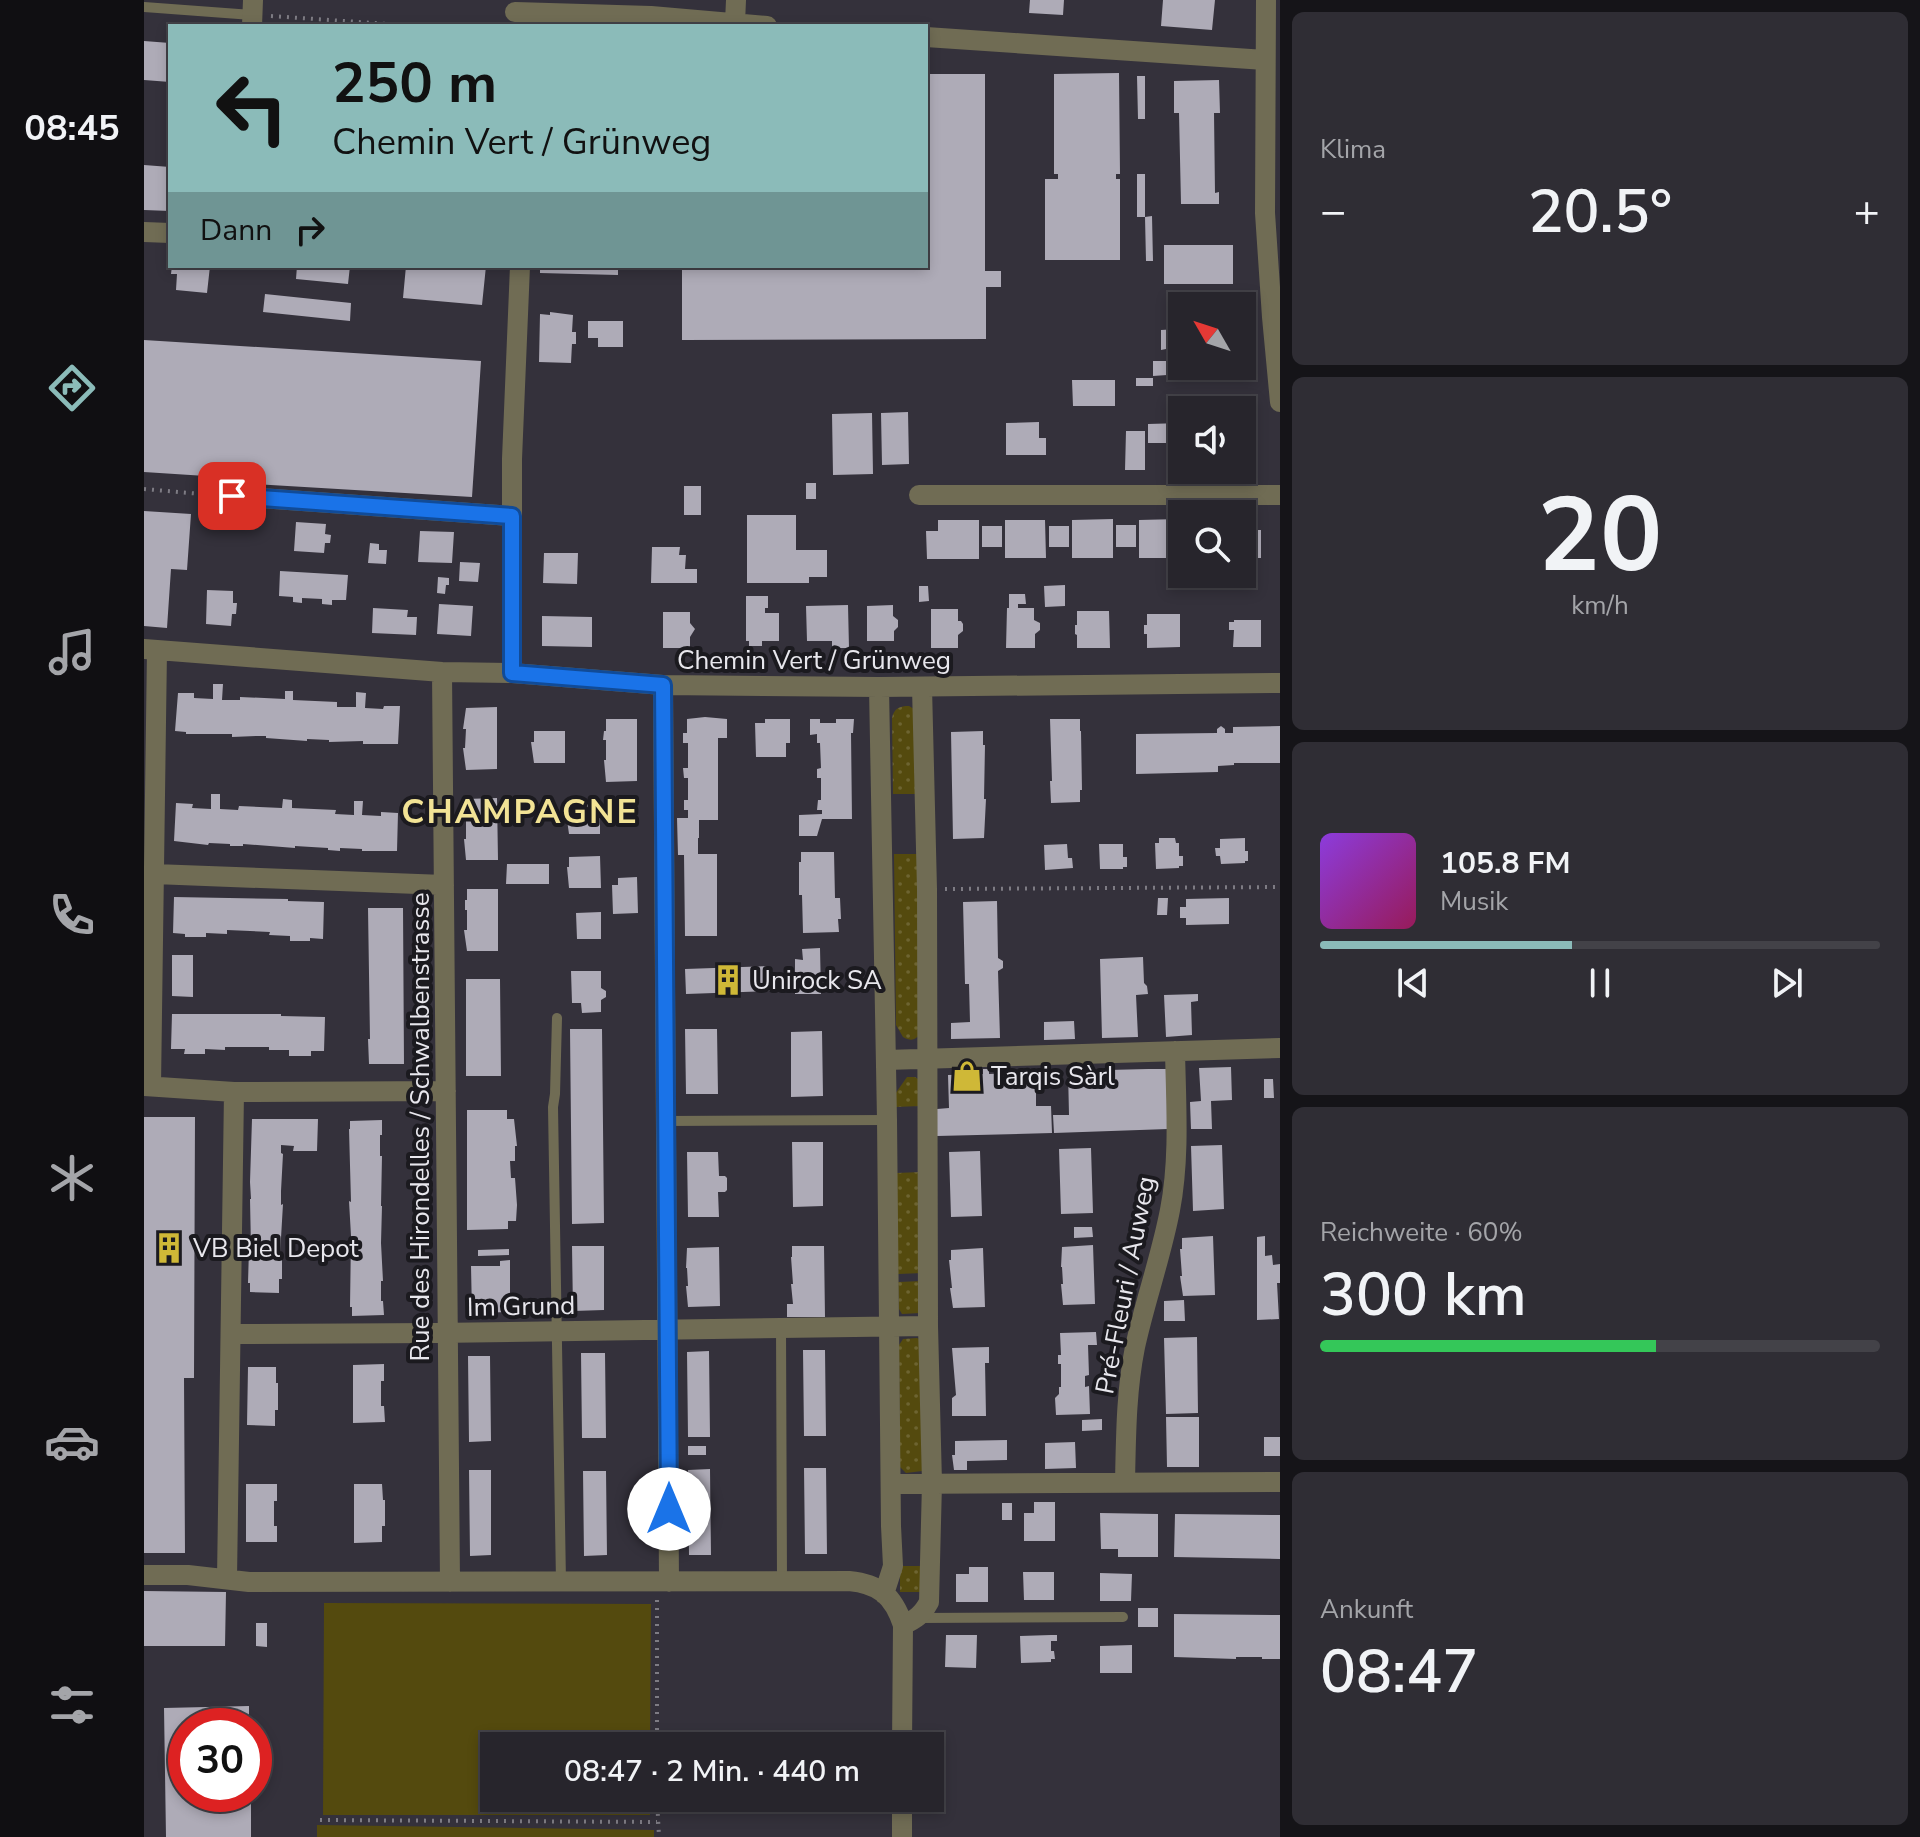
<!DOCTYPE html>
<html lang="de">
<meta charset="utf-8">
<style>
:root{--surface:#27252c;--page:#2f2d34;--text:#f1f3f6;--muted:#a4a5a9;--line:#434248;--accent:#8bbbb9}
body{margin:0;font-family:"Nunito Sans",sans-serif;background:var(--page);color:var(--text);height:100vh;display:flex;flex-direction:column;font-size:30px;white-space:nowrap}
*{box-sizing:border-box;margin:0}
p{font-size:26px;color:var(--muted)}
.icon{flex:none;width:44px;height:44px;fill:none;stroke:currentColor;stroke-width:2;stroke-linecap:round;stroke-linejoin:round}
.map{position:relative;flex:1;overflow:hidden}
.sheet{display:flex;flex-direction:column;gap:12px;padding:12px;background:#151418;width:640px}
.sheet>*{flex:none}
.guide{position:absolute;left:24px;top:24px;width:760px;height:244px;border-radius:0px;box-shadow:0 4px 12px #0003,0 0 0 2px var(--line);background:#8bbbb9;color:#111;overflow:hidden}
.needle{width:52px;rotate:309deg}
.controls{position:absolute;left:1024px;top:292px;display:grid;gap:16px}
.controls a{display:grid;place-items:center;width:88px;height:88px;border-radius:0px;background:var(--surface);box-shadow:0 4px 12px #0003,0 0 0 2px var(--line);font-size:40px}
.speed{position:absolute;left:24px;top:1708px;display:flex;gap:16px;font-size:40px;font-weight:700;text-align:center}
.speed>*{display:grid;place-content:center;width:104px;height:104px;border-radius:50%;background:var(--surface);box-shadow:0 4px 12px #0003,0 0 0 2px var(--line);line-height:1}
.speed .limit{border:12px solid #d22;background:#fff;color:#111}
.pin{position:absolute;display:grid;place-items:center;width:68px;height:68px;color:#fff;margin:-34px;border-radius:16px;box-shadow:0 4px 12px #0006}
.me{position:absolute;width:88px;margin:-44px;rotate:0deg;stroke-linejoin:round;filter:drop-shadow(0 0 6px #0008)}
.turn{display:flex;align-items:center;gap:28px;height:168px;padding:0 32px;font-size:36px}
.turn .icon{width:104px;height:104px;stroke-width:2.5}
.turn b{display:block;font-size:56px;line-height:68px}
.then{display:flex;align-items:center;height:76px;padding:0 32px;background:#0003;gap:16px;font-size:30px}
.big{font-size:60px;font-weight:600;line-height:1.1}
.sheet .widget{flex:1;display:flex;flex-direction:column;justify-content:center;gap:12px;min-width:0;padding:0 28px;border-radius:12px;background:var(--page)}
.sheet .dial{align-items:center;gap:0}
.dial b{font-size:104px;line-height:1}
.song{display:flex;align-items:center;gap:24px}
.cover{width:96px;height:96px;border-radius:12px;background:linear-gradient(135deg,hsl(270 70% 55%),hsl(330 70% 35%))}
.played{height:8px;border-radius:4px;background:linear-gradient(90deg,var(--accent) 45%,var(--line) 45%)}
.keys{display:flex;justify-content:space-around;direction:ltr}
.heat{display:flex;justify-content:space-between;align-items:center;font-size:44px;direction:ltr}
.charge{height:12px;border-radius:6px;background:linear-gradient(90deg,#34c759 60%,var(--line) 0)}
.trip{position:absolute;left:336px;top:1732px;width:464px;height:80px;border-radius:0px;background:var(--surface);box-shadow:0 4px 12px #0003,0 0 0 2px var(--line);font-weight:600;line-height:80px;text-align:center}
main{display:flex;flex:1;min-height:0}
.tabs{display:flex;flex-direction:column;width:144px;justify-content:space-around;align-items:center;background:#100f12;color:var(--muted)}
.tabs .icon{width:56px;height:56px}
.tabs .selected{color:var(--accent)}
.tabs b{font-size:36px;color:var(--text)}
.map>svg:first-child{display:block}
</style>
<main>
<nav class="tabs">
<b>08:45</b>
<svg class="icon selected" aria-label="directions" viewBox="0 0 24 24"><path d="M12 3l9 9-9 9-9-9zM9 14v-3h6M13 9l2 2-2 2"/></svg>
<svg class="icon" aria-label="music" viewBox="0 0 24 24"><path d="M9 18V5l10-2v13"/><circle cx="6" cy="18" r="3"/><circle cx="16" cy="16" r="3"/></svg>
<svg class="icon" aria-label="phone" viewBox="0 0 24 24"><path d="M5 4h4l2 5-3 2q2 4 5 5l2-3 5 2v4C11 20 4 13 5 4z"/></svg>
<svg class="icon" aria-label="climate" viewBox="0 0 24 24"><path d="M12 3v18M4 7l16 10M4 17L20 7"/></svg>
<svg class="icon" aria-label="car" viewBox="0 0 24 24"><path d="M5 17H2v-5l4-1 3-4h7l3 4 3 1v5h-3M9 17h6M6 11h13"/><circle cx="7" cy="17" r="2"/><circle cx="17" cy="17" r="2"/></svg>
<svg class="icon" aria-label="filters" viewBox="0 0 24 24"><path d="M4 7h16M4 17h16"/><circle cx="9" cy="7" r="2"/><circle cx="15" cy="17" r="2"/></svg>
</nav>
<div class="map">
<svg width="1136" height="1837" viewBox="0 0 1136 1837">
<defs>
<pattern id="grass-dots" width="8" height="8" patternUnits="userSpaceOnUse" patternTransform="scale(2)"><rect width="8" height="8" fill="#544a0e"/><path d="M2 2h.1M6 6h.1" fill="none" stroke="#6d6431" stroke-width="1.8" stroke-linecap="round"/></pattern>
</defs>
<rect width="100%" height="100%" fill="#34313b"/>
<path fill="url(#grass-dots)" d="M765,706l5,3 4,85h-25l-1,-76c2,-10 8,-12 17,-12z
M750,854h25l1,180c-5,7 -10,7 -17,3l-7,-12z
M763,1077h8l3,2 3,27 -26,1v-13z
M778,1172l1,101 -25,1 -2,-101z
M778,1281l-2,32 -18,1 -3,-5 -1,-27z
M773,1338l4,2 1,131 -16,2 -6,-6 -1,-122 4,-6z
M756,1566h25l1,26h-26z"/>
<path fill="#544a0e" d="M180,1603l327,1 -1,142h-156v52h156v17h-327z
M173,1825l337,5v7h-337z"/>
<path fill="#aeabb7" d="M886,0h34l-1,15 -34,-2z
M1019,0h52l-3,30 -51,-4z
M0,41l26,2v39l-26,-2z
M975,73l1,101h-4v5h4v81h-75v-81h13v-5h-4v-100z
M782,74h59v197h16v16h-15v52l-304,1v-74h87v4l114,-1v-3h43z
M993,76h8v43h-7z
M1075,80l1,33h-6l1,80 4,-1v12h-38l-2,-91h-5v-32z
M0,165l26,2v44l-26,-1z
M993,174h8v43h-8z
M1008,216l1,45h-7l-1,-44z
M1020,245h69v39h-69z
M28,266h38l-3,27 -31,-3 1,-16h-6z
M153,266h53l-2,18 -52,-5z
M262,266h80l-4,39 -79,-7z
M396,266h78v9l-78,-2z
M121,294l86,9 -1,18 -87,-9z
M406,312l23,3 -1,17h4v12h-4l-1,19 -32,-1 1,-48 10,1z
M444,321h35v26h-25v-9h-10z
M1033,329v12h5v25h15v5h-30v4l-14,1v-15h13v-12l-5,1v-20z
M0,340l337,21 -9,136 -251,-15v-5l-77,-5z
M992,378h17v8h-17z
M928,380h43v26h-42z
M764,412l1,52 -27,1 -1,-52z
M728,413l1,61 -40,1 -1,-61z
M895,422v16h7v17h-40v-32z
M1038,423v20h-34v-19z
M982,431h19v39h-20z
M1098,454l7,3v12l-7,4z
M662,483h10v16h-10z
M540,486h17v29h-17z
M0,511l47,3 -4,56 -16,-1 -4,59 -23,-2z
M603,515h49v35h31v27h-18v6h-62z
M969,519v39h-41v-38z
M1035,519l1,39h-41v-38z
M1098,519h7l1,11h11v28h-19z
M794,520h41v39h-52l-1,-28h12z
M861,520h40l1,38h-41z
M152,522l30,2 -1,10 6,1 -1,8h-5l-1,10 -30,-2z
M972,525h20v22h-20z
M838,526h20v21h-20z
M905,526h20v21h-20z
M276,531l34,1 -2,31 -34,-1z
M226,543l9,1v6h8l-1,14 -18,-1z
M508,547h28l-1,8h7l-1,14h12v14h-46z
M400,553h34l-1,31 -34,-1z
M316,562l20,1 -2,19 -19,-1z
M136,571l68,4 -2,25h-14v5l-10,-1v-5l-20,-1v5l-9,-1v-5l-14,-1z
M294,577l11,1v7h-3l-1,9 -8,-1z
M921,585v21l-20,1 -1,-21z
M775,586h9l1,15 -10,1z
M63,590l26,1v12h4l-1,11h-4l-1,12 -25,-2z
M865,594h16l1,10h-8v4h16v12l6,3v7l-5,4v14h-29l1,-40h2z
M602,596h22v12h-3v5h14v28h-17v5h-13v-5h-3z
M295,604l34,2 -2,30 -34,-2z
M704,605l1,43h-17v-7h-25l-1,-35z
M749,605v11l5,4v7l-4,4v10h-27v-35z
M229,608l35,2 -1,7h10l-1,18 -44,-2z
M787,609h27v12h3l2,3v7l-5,4v13h-27z
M933,611h32l1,37h-33v-13l-2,-1v-9h2z
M519,612h27v11l5,6 -5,8v11h-27z
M1003,614h33v33l-33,1v-14h-3v-9h3z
M398,616l50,1v30l-50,-1z
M1090,620h27v27h-28l1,-17h-5v-8h5z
M69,684h10l-1,16h18v-3l45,2v-8h8v9l44,2v5h19v-15l10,1 -1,15 18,1 1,-3h16l-2,38h-35v-3l-34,1v-2l-22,-1v2l-41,-3v-2h-10l-24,1v-3h-46v-2l-11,-1 3,-38h16v5l19,1z
M353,707v62l-31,1 -3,-22h2l1,-19h-3l3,-21z
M561,717l22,2v19h-9v82h-19v18h-1v16h19v82h-32l-1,-81h-6l-1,-37h11v-8h-4v-10h4v-22h-4l-1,-10h5v-25h-5v-10h4v-14z
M462,719h31v62l-31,1 -2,-22h2v-20h-3l1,-9h2z
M621,719h25v24h-4v14h-30l-1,-34h10z
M666,719h10v4h16v-4h18l-1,14h-2l1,86h-30l-5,17h-18v-21l23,-1v-4h-5l1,-10h3v-22h-4v-9l4,-1 -1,-25h-3v-9l-7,1z
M906,719h30v12h1l1,59h-2v12l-29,1 -1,-22h2z
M1077,726l4,3v4h8v-6l47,-1v37h-46v2l-16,1v6l-82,2v-40l81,-1v-4z
M390,731h31v32h-31l-3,-21h3z
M839,731v14h2l-1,54h2l-2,39 -31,1 -2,-107z
M67,794h9v15l18,1 1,-4 43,2 1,-9 9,1v8l44,2 -1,4 19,1v-14h9l-1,14 19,1v-4l17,1 -1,38h-35v-2l-22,-1v3l-12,-1v-2l-33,-2v2l-52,-4v2h-13v-2l-21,-1 -1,2 -34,-4 2,-38 17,1 -1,4 19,1z
M353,798l1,62h-32l-2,-21h2v-19h-2l2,-21z
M456,802v32h-31l-3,-21h3v-10z
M1015,838h16l1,5h3v13h4v10h-4v2l-23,1 -1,-26h4z
M1101,838v13h3v10h-3v2l-24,1 -1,-8h-4l-1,-8h5v-9z
M923,844l1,14h4l1,10 -28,2 -1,-25z
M955,844h24v13h4v10h-4v2h-23z
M657,852h33l1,46h5l1,21h-3l1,13 -36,1 -1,-38h-3v-33h2z
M456,856l1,32h-32l-2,-21h2v-10z
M363,864h42v20h-43z
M493,877l1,36 -25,1 -1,-29h6v-7z
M323,889h31v62h-31l-3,-21h3v-20h-2v-10h2z
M30,897l114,2v2l36,1 -1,37 -13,-1v3h-20v-5l-21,-1 1,-3 -43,-2v4l-21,-1v4h-21v-3l-12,-1z
M1014,898h10l-1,17h-10z
M1085,898v26l-43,1v-7h-6v-11h6v-8z
M853,901l1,57 5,3v7l-5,3 2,67 -49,1v-16l19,-1 -1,-38h-4l-2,-82z
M224,908h35l1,156h-35l-1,-25h2z
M457,912v27h-24l-1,-26z
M676,948l1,46h-26v-35l8,1 -1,-11z
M28,955h21v42l-21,-1z
M999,957l1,26 3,3 1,8 -12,1 2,42 -36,1 -2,-79z
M625,966l1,25 -84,3 -1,-25z
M427,971h30v17l5,3v6l-5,3v12l-19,1 -1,-10h-9z
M322,979h34l1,97h-35z
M1054,994v7l-7,1 1,33 -26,2 -2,-42z
M28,1014h109v2l44,1 -1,34h-13v5h-22v-6h-20v-3h-44v3l-20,-1v5h-21l1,-5h-14z
M930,1021l1,18 -31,1v-18z
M426,1029h32l2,194 -32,1z
M541,1029h32l1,65h-32z
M678,1031l1,65 -32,1v-65z
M1087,1067l1,33 -21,1 1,28h-21l-1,-27 11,-1 -2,-33z
M839,1069h6v5l47,-2v34h15l1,27 -115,3v-27l12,-1 -1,-33 35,-1z
M1004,1069h18l2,60 -114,4 -1,-18h16l-1,-44z
M1120,1079h9l1,19h-10z
M323,1110h40v9h7l3,27h-2v15h-5l1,17h4l2,27 -1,16h-8v8l-41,1z
M0,1117h51l-1,261h-10l1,175h-41z
M108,1119h66l-1,32h-24l1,-5 -13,-1v8l2,1 -2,37v14l2,-1 -3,51h2v24h-3v14l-29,-1v-9h-2l1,-34h2l-1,-50h1l-1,-17z
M238,1120v15h-2v21h2l-1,50h1l-1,37 2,38h-2v20h2l1,14 -32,1v-9h-2l1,-71 -2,-35 2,1 -2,-73h1v-8z
M648,1142h31v64l-30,1z
M1078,1145l2,64 -31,2 -2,-65z
M947,1148l2,65 -32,1 -2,-65z
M836,1151l2,65 -31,1 -2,-65z
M543,1152h31l1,24h6l2,2v12l-2,2h-7l1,25h-31z
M930,1227h18l1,10 -19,1z
M1069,1236l2,59 -32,1 -3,-20h2l-2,-27h2v-11z
M1121,1236v20l7,-1 1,10 7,-1v19h-3l2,36 -22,1v-83z
M949,1245l2,59 -32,1 -2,-21h2l-1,-17h-1l1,-20z
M428,1246h32v64l-31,1z
M648,1246h32l1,71h-38v-13h6l-2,-20h2l-2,-27h1z
M575,1247l1,59 -32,1 -2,-21h2l-1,-18h-1l1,-20z
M839,1248l2,59 -32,1 -3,-20h2l-3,-28h2v-10z
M365,1249v6l-31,1v-6z
M366,1260v52l-38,1 -1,-47h29v-5z
M1040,1300l1,21h-21v-20z
M952,1332l1,13h-9l1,30 -4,1v11l4,-1 1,28 -34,1 -1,-17 4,-4v-7h2v-23h-3v-9h3l-1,-22z
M1053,1337l1,76 -32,1 -2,-76z
M845,1347v16h-4l1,53h-34v-18l4,-3 -4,-47z
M659,1350h22l1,86h-22z
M565,1351l1,86h-22l-1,-85z
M437,1353h24l1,85h-24z
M324,1356h22l1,85 -22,1z
M240,1364v17h-3v25h3l1,16 -32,1v-58z
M104,1367h28v16h2v27h-3v16l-28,-1z
M1022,1417h33v50h-32z
M958,1419v11l-20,1v-11z
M1120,1437h16v19h-16z
M863,1440v20l-40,1v9h-13l-2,-15h3v-14z
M931,1442l1,26 -31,1v-26z
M544,1446h18v9h-18z
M660,1468h22l1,86h-22z
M566,1469l1,86h-22l-1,-85z
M325,1470h22v85l-21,1z
M439,1471h23l1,84 -23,1z
M102,1484h31v17h-3v25h3v16h-31z
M210,1484h28l1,16h2v26h-3v16l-28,1z
M890,1502h21v39h-31v-28h10z
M858,1503h10v17h-10z
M956,1513l58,1v43h-40v-8h-17z
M1031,1514l105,1v44l-106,-2z
M825,1567h19v35h-32v-28h13z
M879,1572h31v28h-30z
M956,1573l32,1 -1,27h-31z
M0,1591l82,1 -1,54h-81z
M994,1608h20v19h-20z
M1030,1614l106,1v44h-18v-2h-26v2l-62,-2z
M112,1623h11v24l-11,-1z
M802,1635h31l-1,33 -31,-1z
M907,1635h6v6h-6v10h3l1,8h-4v3l-30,1 -1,-27z
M988,1645v28h-32v-27z
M105,1706v20h-63v68h65v43h-85l-2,-129z"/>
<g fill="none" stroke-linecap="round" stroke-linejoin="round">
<path stroke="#7e7c84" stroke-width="4" stroke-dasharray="2 6" stroke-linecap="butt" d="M127,16l146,10
M0,489l69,6
M801,889l335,-2
M513,1600v146
M513,1798l2,39
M176,1820l337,2"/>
<path stroke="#706c54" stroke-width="10" d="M0,7l108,8
M413,1018l-2,76 -2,13 8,475
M522,1121l221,-1
M637,1327l1,254
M774,1618l205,-1"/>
<path stroke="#706c54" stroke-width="20" d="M1122,0l-1,213 7,104 8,85
M371,12l136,4 116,10
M591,23l1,-23
M108,26l1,-26
M782,37l339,23
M0,232l26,1
M775,495h361
M88,496l280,20
M0,649l298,23 70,1 151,12 216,2 401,-4
M298,672l8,910
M368,673v-214l8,-193
M519,685l6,897
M735,687l8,433 4,406 2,40 -9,28
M10,874l290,11
M742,1060l394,-12
M0,1086l90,6 212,-1
M7,1086l6,-436
M87,1334l204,-1 493,-7
M981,1482c1,-45 1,-90 10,-135 10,-46 26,-90 35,-137 10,-52 6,-107 5,-159
M747,1484l389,-2
M0,1575h44l61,7 600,-1c30,3 44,14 54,44l-1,121
M83,1579l7,-487
M759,1625c13,-6 19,-10 26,-23l3,-119 -4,-157 -1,-437 -5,-202
M758,1837v-39"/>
</g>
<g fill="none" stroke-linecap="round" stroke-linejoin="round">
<defs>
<path id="route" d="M88,496l280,20v157l151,12 6,824"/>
</defs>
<use href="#route" stroke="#114b97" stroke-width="20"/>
<use href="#route" stroke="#1a73e8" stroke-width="14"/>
</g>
<defs>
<symbol id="building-bare" viewBox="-9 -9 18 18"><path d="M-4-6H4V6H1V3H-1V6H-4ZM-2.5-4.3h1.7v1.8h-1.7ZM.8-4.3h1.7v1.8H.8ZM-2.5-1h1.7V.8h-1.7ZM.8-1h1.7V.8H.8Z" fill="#cfb837" stroke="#1b1a1f" stroke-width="2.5" paint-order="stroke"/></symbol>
<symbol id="shop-bare" viewBox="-9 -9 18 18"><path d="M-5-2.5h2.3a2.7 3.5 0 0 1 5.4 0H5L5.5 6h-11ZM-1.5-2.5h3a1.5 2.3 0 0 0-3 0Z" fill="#cfb837" stroke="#1b1a1f" stroke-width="2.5" paint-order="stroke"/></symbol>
</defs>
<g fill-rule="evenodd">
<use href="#building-bare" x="562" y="958" width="44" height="44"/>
<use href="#shop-bare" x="801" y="1054" width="44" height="44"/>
<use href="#building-bare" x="3" y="1226" width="44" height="44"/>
</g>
<g text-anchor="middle" stroke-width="8" stroke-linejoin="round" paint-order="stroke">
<g font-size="26" fill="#e8e7ed" stroke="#1b1a1f">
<text x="670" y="669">Chemin Vert / Grünweg</text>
<text transform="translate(276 1127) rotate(-90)" y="9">Rue des Hirondelles / Schwalbenstrasse</text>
<text transform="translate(981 1285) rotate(-79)" y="9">Pré-Fleuri / Auweg</text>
<text transform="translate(377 1306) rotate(-1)" y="9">Im Grund</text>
</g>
<g font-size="26" fill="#e8e7ed" stroke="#1b1a1f" text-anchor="start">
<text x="608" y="989">Unirock SA</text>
<text x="847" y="1085">Tarqis Sàrl</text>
<text x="49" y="1257">VB Biel Depot</text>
</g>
<g font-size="34" font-weight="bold" letter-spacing="2" fill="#f2e395" stroke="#1b1a1f">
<text x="376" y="823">CHAMPAGNE</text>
</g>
</g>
</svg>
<div class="controls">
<a><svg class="needle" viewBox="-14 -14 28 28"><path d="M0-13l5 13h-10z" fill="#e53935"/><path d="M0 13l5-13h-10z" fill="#a4a5a9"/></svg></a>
<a><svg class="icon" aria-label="sound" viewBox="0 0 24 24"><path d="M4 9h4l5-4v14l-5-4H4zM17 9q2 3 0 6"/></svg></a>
<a><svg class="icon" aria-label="search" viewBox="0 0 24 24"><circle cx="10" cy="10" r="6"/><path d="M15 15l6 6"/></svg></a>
</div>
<div class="speed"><div class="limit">30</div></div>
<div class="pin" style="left:88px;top:496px;background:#d93025"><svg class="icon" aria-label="arrive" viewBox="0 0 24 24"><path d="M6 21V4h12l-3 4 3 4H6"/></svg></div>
<svg class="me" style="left:525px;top:1509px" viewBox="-20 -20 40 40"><circle r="19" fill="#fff"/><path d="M0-13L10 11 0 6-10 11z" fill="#1a73e8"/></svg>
<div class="trip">08:47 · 2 Min. · 440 m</div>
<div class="guide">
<div class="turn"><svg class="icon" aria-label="left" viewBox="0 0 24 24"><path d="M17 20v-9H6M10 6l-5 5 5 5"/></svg><div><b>250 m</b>Chemin Vert / Grünweg</div></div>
<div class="then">Dann<svg class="icon" aria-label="right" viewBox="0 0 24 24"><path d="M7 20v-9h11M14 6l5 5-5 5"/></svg></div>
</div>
</div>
<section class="sheet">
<div class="widget"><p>Klima</p>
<div class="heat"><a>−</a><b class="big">20.5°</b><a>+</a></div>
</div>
<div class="widget dial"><b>20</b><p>km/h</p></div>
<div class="widget">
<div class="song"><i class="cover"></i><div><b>105.8 FM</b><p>Musik</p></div></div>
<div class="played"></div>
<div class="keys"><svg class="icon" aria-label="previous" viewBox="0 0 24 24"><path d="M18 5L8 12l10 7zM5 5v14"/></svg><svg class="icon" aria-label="pause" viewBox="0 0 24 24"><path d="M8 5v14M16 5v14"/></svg><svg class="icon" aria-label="next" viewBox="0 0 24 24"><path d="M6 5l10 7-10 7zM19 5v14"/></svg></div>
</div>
<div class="widget"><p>Reichweite · 60%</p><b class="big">300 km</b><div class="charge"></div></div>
<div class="widget"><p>Ankunft</p><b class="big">08:47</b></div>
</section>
</main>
